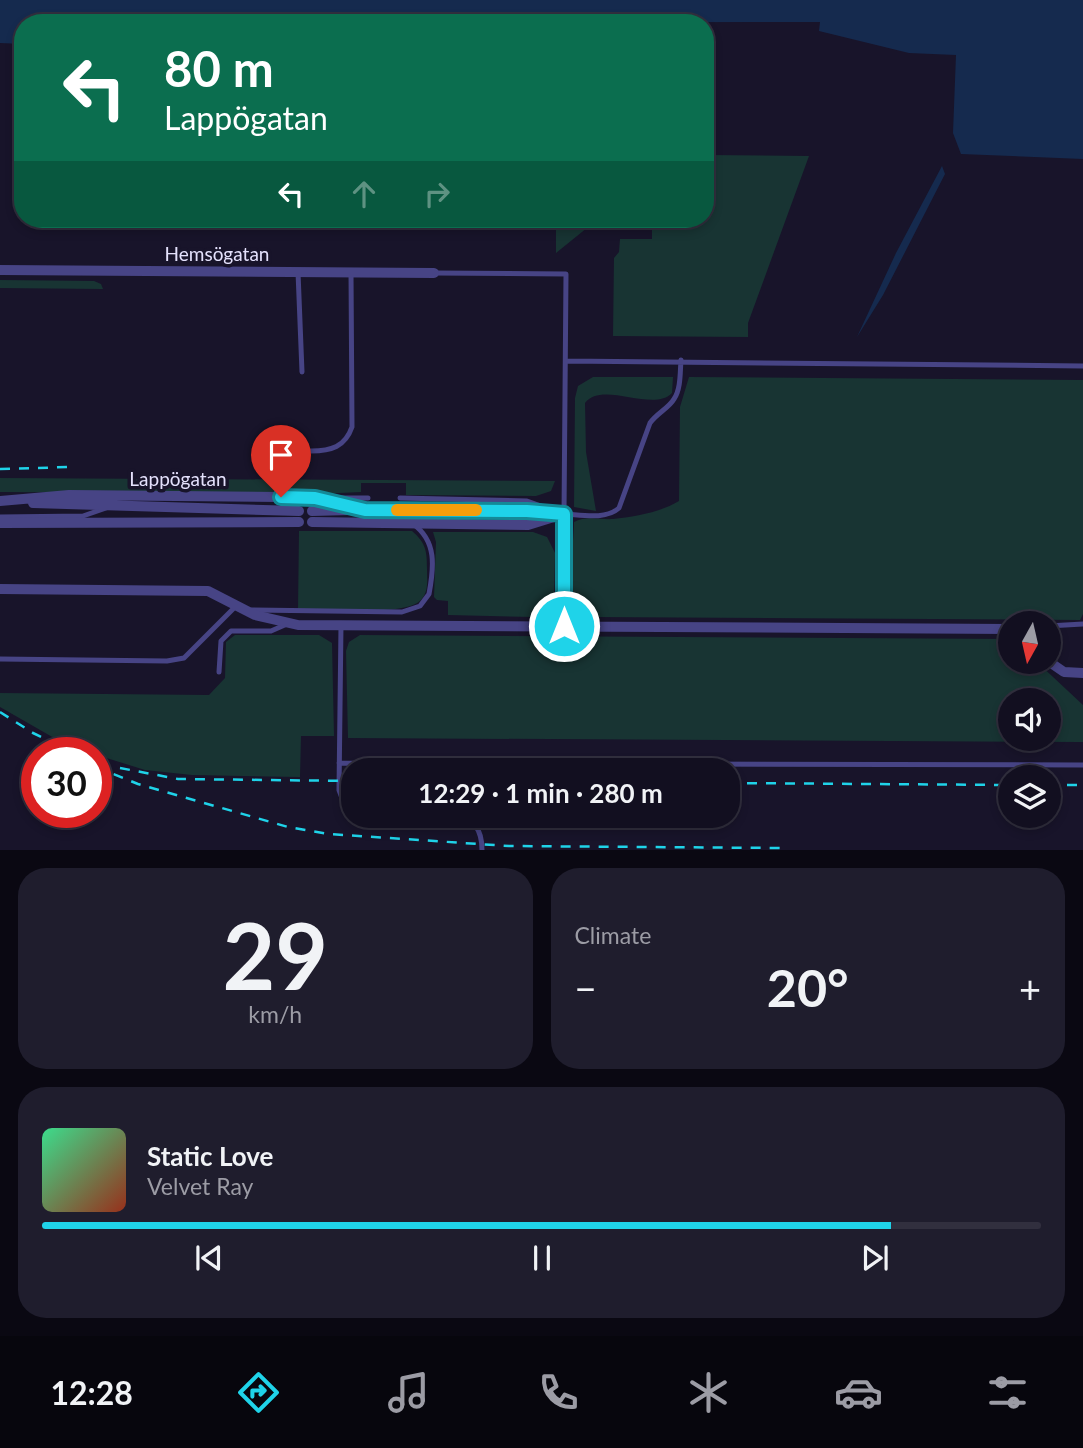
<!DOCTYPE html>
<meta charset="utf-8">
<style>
:root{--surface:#120f20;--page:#1f1d2d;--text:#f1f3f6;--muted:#9c9ca5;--line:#312f3e;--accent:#1fd3e9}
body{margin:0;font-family:Lato,sans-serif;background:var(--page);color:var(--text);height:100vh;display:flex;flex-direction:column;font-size:26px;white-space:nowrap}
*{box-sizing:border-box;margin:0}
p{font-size:23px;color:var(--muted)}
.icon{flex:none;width:38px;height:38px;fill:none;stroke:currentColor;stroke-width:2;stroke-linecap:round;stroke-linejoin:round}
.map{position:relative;height:850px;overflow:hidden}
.details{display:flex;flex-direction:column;gap:18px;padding:18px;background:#0a0812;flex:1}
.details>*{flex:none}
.banner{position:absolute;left:14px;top:14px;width:700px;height:214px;border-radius:28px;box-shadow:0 4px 10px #0003,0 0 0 2px var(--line);background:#0b6e4f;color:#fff;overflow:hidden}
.needle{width:46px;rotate:188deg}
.fabs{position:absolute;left:998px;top:611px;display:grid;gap:14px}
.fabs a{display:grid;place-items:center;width:63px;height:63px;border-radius:50%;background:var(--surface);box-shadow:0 4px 10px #0003,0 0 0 2px var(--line);font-size:35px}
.speed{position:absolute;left:21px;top:737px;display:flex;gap:14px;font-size:35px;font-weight:700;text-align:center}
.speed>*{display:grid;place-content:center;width:91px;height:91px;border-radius:50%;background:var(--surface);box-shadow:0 4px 10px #0003,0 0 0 2px var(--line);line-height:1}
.speed .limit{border:10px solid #d22;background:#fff;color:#111}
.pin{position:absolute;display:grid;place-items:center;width:60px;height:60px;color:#fff;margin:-72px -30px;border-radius:50% 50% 50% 0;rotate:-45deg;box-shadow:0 0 7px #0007}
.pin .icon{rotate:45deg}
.me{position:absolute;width:77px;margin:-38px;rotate:0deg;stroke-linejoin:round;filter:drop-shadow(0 0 5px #0008)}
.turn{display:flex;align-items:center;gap:24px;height:147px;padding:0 35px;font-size:32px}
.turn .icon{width:91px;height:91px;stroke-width:2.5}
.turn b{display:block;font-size:49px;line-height:60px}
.lanes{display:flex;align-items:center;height:66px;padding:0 35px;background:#0003;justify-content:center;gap:35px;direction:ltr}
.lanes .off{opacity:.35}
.big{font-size:52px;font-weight:700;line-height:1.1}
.details .card{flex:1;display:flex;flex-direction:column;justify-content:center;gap:10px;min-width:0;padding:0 24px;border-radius:28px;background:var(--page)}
.details .dial{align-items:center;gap:0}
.dial b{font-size:91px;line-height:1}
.song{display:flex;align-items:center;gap:21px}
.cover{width:84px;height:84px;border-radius:10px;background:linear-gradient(135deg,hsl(150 70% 55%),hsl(10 70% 35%))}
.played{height:7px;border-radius:4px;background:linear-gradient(90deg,var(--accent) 85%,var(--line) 85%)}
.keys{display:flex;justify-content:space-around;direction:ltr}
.heat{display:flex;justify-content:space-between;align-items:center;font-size:38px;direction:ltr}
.details .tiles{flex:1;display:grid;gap:18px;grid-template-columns:1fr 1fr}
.card:last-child{grid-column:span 2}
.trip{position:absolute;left:341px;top:758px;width:399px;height:70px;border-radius:28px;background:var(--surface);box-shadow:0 4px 10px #0003,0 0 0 2px var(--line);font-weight:700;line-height:70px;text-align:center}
.tab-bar{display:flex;height:112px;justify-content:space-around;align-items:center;background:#07060d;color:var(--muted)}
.tab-bar .icon{width:49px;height:49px}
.tab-bar .selected{color:var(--accent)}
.tab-bar b{font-size:32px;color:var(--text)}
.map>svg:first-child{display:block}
</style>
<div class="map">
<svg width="1083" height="850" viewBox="0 0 1083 850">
<rect width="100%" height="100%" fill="#18142a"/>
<path fill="#183433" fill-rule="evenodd" d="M705,155l104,1 -61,167v14l-135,-1 1,-78 5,-6 1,-13h32v-20h53z
M556,219h42l-42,34z
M0,280l94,1 7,3 2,5 -103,-1z
M593,377h80l-1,16c-19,20 -70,-13 -87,10l1,49 10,59 -22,-4 1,-109 3,-12z
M689,377l394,3v234l-3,6 -488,-3c-31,-12 -18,-67 -18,-95 12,-7 26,-2 39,-3 21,-2 48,-7 66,-18l1,-94z
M0,478l555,3 -4,10 -15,5 -130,-1v-12h-45v9l-43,2 -318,-2z
M299,531h113c14,12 15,20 15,38 0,11 2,22 -6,31 -16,17 -98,9 -123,9z
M433,532h100l14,5 8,16 -1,47 -7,11 -12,6 -87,-2v-14l-11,-1 -3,-3 2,-55z
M235,635h84l13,8 2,93h-33l-1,41 -108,-2 -47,-5 -77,-24 -68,-39v-14l209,2 16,-17 1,-36z
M360,635l650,4v23h27l46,43v37l-735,-4 -2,-87 3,-9zM1010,700h38v38h-38z"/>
<path fill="#152a4e" d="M0,0h1083v159l-122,-5 -8,-21 3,-78 -47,-2 -90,-22 1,-9 -797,1v21l-23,-1z
M942,166l3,8 -62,121 -26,42 39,-84z"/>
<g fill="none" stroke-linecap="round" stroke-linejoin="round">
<path stroke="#474485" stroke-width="5" d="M298,272l4,100
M434,273l132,1 -2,240
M566,361l517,5
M311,451c20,0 34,-4 41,-24l-1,-155
M329,498h39
M400,498l127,3 25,9
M565,514c17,1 41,6 54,-6l31,-85c7,-10 19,-15 24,-24 7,-10 6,-27 7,-39
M0,517l83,-1 26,-9
M252,610l150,2 18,-6 9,-12c5,-27 8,-53 -16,-70
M341,625l-2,165 6,16 9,5
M1048,626l35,-2
M0,659l167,2 17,-3 53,-53
M219,672l2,-31 10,-10h40l16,-7
M339,763l744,2
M456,816c19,2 26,15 26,34"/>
<path stroke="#474485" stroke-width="10" d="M0,270l434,3
M0,501l69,-6 212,2 34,1 50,12 162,1 37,3
M33,503l266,8
M312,511l38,-1
M312,522l216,3 29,-9
M0,523l299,-1
M0,589l208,2 47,24 43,10 712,4
M564,626v-112
M1048,661l16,11 19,1"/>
<path stroke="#1fd3e9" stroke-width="2.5" stroke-dasharray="10 9" stroke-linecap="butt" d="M0,469l70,-2
M0,712l33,21 40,19
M96,767l42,17 150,43 40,7 181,12 272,2
M120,768l58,11 176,2
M728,783l282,2
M1048,785h35"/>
</g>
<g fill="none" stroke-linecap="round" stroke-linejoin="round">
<defs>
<path id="route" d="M281,497l34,1 50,12 162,1 37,3v112"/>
</defs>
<use href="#route" stroke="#148997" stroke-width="18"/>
<use href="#route" stroke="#1fd3e9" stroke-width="12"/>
<path stroke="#f59e0b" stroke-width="12" d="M397,510h79"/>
</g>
<g text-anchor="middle" stroke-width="7" stroke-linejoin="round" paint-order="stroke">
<g font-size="19" fill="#e4e1fc" stroke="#18142a">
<text x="217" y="261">Hemsögatan</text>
<text x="178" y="486">Lappögatan</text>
</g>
</g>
</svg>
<div class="fabs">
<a><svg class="needle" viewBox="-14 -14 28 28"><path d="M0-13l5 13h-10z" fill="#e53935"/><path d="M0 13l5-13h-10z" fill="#9c9ca5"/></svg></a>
<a><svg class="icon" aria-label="sound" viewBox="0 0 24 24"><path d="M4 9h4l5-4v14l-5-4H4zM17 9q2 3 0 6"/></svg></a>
<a><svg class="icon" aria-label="layers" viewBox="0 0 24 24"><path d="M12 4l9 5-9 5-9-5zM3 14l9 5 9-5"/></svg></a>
</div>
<div class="speed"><div class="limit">30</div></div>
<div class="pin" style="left:281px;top:497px;background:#d93025"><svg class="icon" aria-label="arrive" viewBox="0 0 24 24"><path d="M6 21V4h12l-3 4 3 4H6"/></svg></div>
<svg class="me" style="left:564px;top:626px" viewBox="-20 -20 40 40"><circle r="17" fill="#1fd3e9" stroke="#fff" stroke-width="3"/><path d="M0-11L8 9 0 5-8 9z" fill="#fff"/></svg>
<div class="trip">12:29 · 1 min · 280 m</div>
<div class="banner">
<div class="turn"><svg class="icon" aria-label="left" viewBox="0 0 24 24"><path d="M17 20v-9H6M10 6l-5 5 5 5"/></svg><div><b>80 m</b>Lappögatan</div></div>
<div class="lanes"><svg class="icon" aria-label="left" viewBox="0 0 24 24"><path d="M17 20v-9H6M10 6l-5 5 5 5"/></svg><svg class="icon off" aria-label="ahead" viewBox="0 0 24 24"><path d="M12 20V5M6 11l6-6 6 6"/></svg><svg class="icon off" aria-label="right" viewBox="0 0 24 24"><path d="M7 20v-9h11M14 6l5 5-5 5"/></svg></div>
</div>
</div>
<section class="details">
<div class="tiles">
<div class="card dial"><b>29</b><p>km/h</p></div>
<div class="card"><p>Climate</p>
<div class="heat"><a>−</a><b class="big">20°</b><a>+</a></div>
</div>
<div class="card">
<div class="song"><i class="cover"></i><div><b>Static Love</b><p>Velvet Ray</p></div></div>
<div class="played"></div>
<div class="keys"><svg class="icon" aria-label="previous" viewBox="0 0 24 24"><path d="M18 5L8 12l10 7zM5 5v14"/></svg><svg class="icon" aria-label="pause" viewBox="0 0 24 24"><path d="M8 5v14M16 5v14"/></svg><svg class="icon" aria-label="next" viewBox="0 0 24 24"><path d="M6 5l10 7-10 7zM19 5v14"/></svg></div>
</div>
</div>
</section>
<nav class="tab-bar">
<b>12:28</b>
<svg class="icon selected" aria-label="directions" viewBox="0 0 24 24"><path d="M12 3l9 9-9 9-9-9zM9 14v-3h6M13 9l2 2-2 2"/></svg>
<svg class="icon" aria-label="music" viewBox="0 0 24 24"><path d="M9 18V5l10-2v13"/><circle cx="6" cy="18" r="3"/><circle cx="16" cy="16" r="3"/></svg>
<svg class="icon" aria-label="phone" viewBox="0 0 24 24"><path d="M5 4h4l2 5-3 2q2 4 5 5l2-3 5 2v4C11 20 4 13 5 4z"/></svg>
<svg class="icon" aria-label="climate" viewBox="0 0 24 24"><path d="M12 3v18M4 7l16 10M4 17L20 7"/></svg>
<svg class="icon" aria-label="car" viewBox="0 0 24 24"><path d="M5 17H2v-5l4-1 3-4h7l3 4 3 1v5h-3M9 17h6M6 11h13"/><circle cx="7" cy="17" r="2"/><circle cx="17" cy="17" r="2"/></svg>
<svg class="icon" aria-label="filters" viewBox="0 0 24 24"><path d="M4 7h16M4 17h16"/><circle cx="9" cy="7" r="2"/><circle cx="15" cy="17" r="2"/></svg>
</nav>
